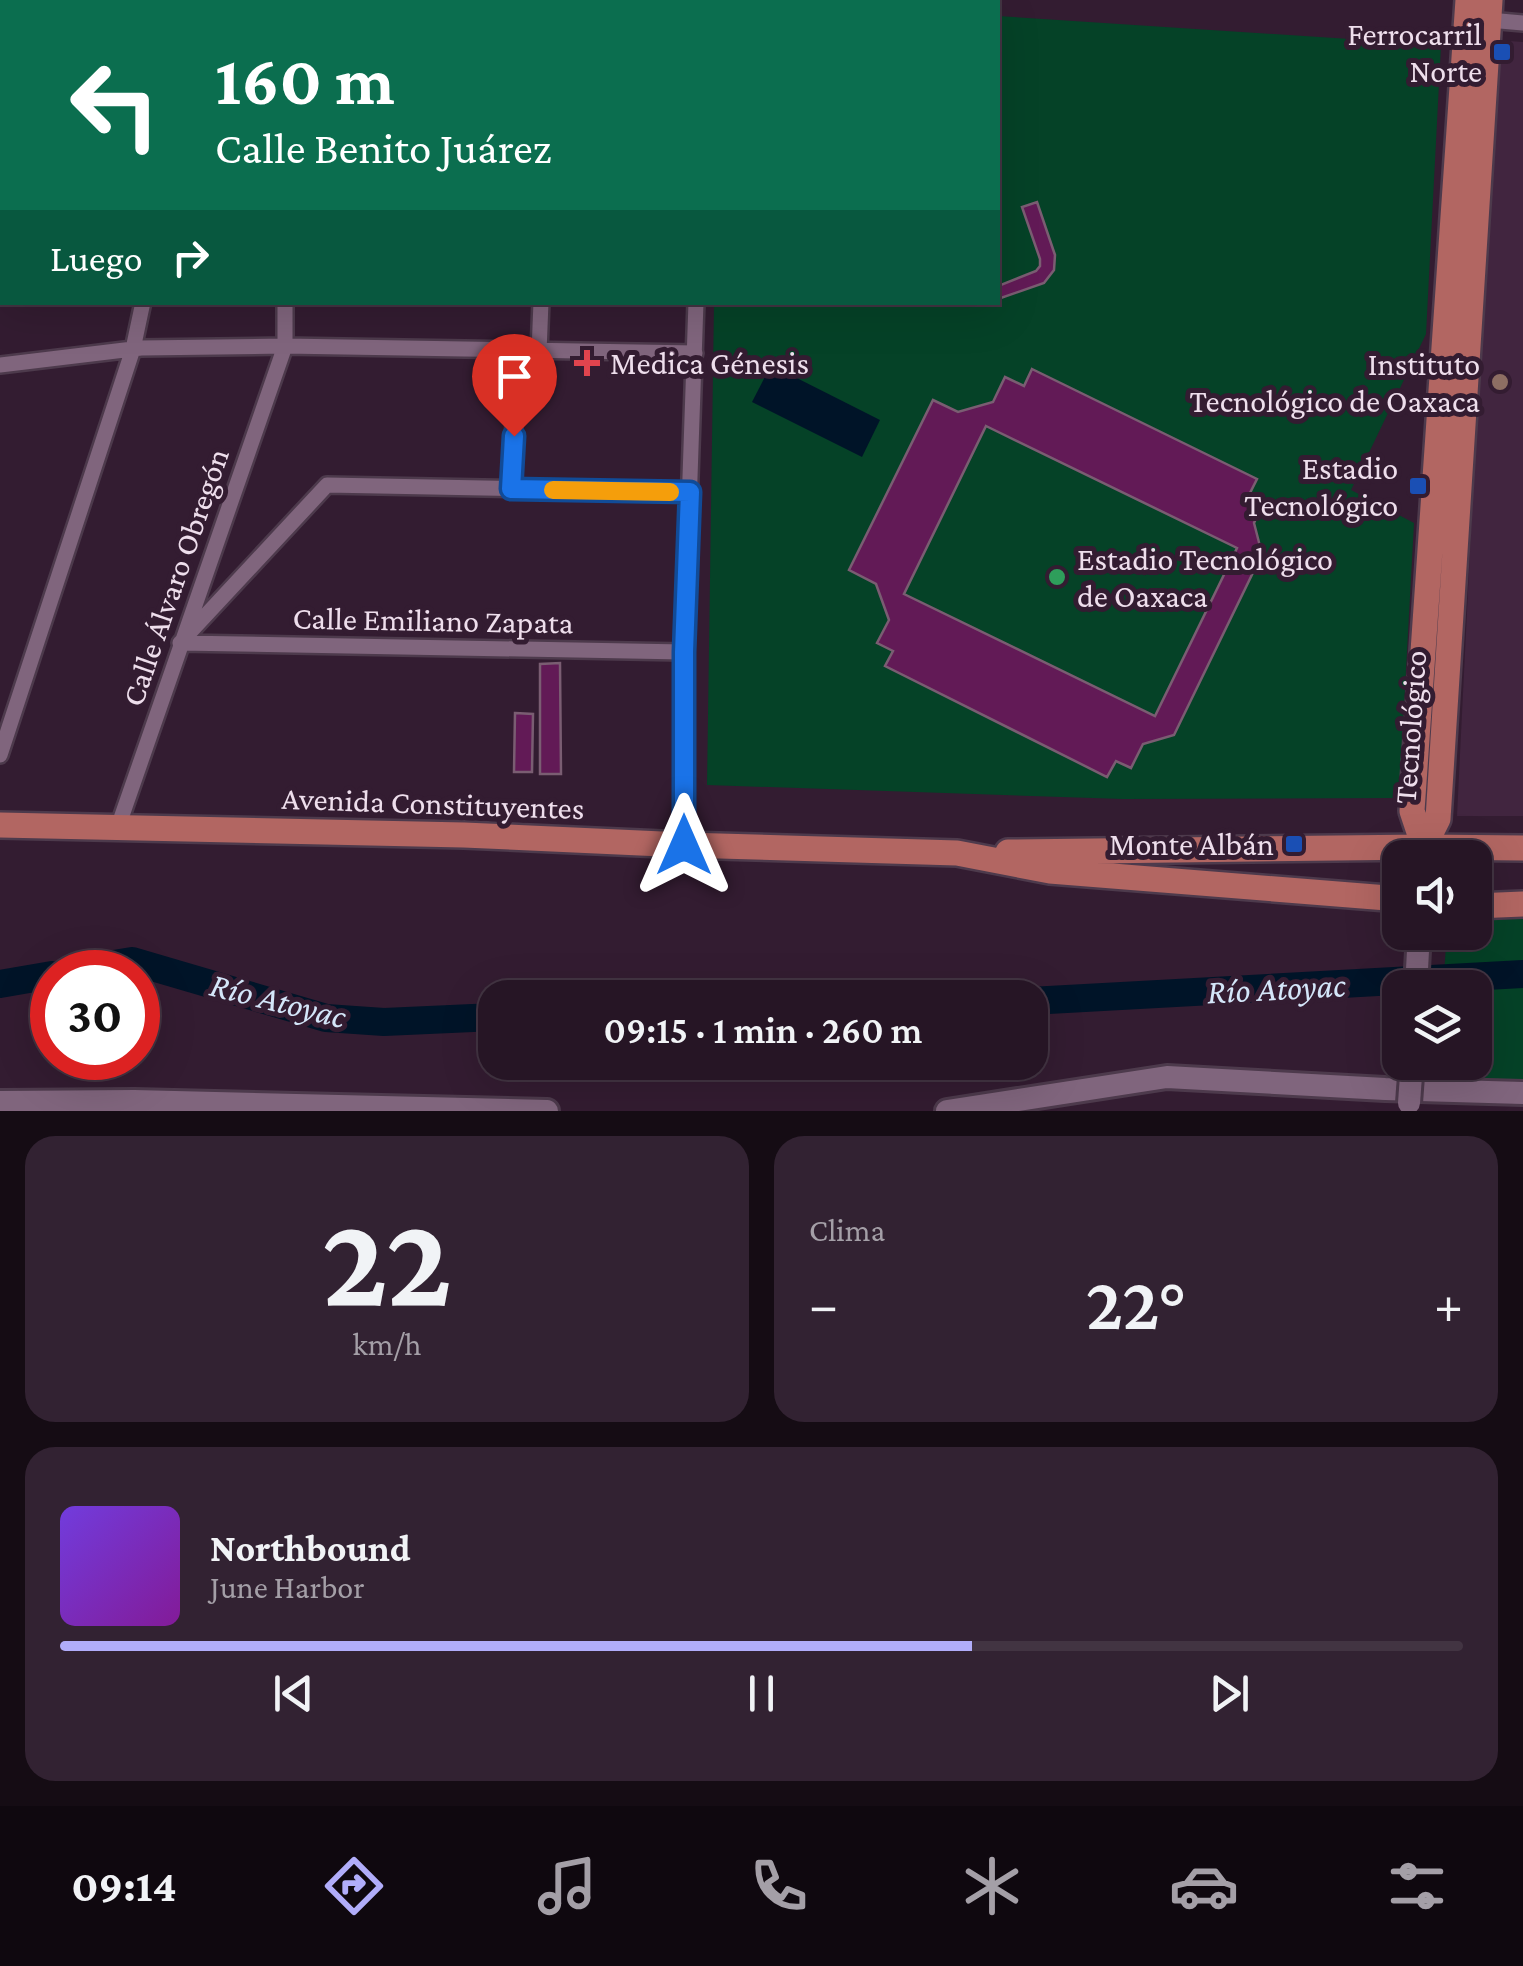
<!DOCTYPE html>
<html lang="es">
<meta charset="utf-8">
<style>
:root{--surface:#261525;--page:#322232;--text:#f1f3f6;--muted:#a49fa7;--line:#423442;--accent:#b1adfa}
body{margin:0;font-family:"Crimson Pro",serif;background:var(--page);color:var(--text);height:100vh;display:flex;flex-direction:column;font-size:38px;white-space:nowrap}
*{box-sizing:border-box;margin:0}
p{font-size:32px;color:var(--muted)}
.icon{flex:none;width:55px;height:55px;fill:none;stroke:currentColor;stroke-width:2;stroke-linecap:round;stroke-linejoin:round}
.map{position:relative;height:1111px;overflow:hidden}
.sheet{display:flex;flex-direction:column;gap:25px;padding:25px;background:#150c14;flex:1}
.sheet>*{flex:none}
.banner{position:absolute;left:0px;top:0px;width:1000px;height:305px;box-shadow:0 10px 40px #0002,0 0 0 2px var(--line);background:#0b6e4f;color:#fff;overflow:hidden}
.controls{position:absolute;left:1382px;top:840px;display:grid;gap:20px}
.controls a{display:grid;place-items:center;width:110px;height:110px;border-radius:20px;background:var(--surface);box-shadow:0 10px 40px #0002,0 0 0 2px var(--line);font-size:50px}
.speed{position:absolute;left:30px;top:950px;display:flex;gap:20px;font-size:50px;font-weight:700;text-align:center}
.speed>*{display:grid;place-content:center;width:130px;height:130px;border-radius:50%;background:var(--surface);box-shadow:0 10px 40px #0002,0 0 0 2px var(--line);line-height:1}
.speed .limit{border:15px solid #d22;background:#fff;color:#111}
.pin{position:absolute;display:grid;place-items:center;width:85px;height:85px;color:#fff;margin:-102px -42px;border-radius:50% 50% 50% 0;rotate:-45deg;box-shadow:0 0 10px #0007}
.pin .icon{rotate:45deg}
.me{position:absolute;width:110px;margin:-55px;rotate:0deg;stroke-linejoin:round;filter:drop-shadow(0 0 8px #0008)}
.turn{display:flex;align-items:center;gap:35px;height:210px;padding:0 50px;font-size:45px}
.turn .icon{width:130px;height:130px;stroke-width:2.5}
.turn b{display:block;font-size:70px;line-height:85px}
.then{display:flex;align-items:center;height:95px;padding:0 50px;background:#0003;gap:20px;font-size:38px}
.big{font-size:75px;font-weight:600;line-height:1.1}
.sheet .tile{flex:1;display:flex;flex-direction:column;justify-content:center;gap:15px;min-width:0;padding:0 35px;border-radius:30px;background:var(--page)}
.sheet .dial{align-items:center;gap:0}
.dial b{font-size:130px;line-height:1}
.song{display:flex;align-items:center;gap:30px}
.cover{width:120px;height:120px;border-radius:15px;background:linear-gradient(135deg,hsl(260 70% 55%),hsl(290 70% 35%))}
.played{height:10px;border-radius:5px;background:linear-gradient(90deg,var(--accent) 65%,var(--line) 65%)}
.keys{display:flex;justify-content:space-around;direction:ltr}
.heat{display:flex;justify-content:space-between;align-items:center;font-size:55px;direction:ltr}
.sheet .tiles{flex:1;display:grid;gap:25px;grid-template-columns:1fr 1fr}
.tile:last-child{grid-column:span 2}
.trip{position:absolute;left:478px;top:980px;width:570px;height:100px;border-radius:30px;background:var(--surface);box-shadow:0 10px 40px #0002,0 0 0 2px var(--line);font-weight:600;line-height:100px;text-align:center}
.tab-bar{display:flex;height:160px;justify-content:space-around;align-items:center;background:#0f080f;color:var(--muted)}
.tab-bar .icon{width:70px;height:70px}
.tab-bar .on{color:var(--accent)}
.tab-bar b{font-size:45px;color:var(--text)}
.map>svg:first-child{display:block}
</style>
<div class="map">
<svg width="1523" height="1111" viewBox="0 0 1523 1111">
<rect width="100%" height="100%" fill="#331c31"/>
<path fill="#41253f" d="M1495,40l28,2v774h-66z"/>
<path fill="#054227" d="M998,16l443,29 -15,289 -75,156 63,33 -15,275 -276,1 -416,-14 7,-482 284,-1z
M1523,910v177l-86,-2 1,-22 37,-1v-74l-32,-1 4,-54 28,-1v-20z"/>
<path fill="#001428" d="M771,365l109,55 -18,37 -110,-55z"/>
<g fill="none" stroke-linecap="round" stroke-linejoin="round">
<path stroke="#001428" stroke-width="28" d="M65,972l67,-11 194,57 58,4 111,-5
M0,984l52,-9
M1030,1001l493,-27"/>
</g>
<path fill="#621a56" stroke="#7a5d72" stroke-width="2.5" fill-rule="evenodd" d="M1037,202l18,53 -1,15 -10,13 -46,16v-13l38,-15 4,-5v-7l-18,-52z
M1032,369l225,110 -8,16 15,7 -10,21 8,31 -88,181 -31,9 -12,24 -15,-7 -9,16 -222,-111 8,-15 -16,-8 12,-23 -13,-36 -27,-14 84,-170 25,12 35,-10 12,-25 19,9zM986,426l251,122 -82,168 -251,-122z
M560,663l1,111h-21v-110z
M515,713l18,1 -1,58h-18z"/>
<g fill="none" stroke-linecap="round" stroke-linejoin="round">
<defs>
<path id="street" d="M6,2v-2
M236,2v-2
M706,2v-2
M1489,20l34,3
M0,29l2,-12
M0,147l2,1
M539,352l2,-50
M0,365l141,-17 144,-2 410,7
M511,489l6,-138
M180,643l147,-158 363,7
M180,643l504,9
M0,755l133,-406 10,-47
M118,827l167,-481v-44
M684,845v-193l12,-350"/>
<path id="secondary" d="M1416,988l3,-56
M0,1102l134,-1 413,10
M947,1111l220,-34 218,12 138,4"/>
<path id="primary" d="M0,825l464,10 220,10 273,8 93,18 350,28
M1424,847l14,-28 52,-819
M1424,847l-12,-36 56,-811
M1008,852l416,-5 99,1
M1475,906l48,-2"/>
</defs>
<use href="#street" stroke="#4d3a4c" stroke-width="20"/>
<use href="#secondary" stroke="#4d3a4c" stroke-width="28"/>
<use href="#primary" stroke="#4d3a4c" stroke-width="30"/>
<use href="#street" stroke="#80657d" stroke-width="15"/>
<use href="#secondary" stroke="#80657d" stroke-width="22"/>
<use href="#primary" stroke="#b26662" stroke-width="25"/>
<defs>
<path id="secondary-bridge" d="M1409,1103l3,-41"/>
</defs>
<use href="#secondary-bridge" stroke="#4d3a4c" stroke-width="28" stroke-linecap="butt"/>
<use href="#secondary-bridge" stroke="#80657d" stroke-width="22"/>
</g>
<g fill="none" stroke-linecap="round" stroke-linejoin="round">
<defs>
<path id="route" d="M514,436l-3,53 179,3 -6,160v193"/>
</defs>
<use href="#route" stroke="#114b97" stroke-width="25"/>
<use href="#route" stroke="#1a73e8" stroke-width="18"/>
<path stroke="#f59e0b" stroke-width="18" d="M553,490l117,2"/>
</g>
<g fill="#1a4fb4" stroke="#331c31" stroke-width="4">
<rect x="1492" y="42" width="20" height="20" rx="5"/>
<rect x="1408" y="476" width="20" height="20" rx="5"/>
<rect x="1284" y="834" width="20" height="20" rx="5"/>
</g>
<path fill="#e0444e" stroke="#331c31" stroke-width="4" d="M582 348h10v10h10v10h-10v10h-10v-10h-10v-10h10z"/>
<circle fill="#8d6e63" stroke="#331c31" stroke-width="4" cx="1500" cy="382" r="10"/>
<circle fill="#2e9e5b" stroke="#331c31" stroke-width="4" cx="1057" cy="577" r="10"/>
<g text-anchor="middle" stroke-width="10" stroke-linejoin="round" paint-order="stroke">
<g font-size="32" fill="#eedeec" stroke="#331c31" text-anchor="end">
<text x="1482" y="45">Ferrocarril<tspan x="1482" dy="37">Norte</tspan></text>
<text x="610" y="374" text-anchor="start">Medica Génesis</text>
<text x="1480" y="375">Instituto<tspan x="1480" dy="37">Tecnológico de Oaxaca</tspan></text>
<text x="1398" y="479">Estadio<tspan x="1398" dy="37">Tecnológico</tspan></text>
<text x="1077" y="570" text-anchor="start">Estadio Tecnológico<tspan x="1077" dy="37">de Oaxaca</tspan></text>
<text x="1274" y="855">Monte Albán</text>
</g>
<g font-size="32" fill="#eedeec" stroke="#331c31">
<text transform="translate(175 577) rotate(-71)" y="11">Calle Álvaro Obregón</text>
<text transform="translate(433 620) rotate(1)" y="11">Calle Emiliano Zapata</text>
<text transform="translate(1410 727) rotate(-86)" y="11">Tecnológico</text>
<text transform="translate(433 803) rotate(2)" y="11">Avenida Constituyentes</text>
</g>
<g font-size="35" font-style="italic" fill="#d4e6f9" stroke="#331c31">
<text transform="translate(1276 988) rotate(-3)" y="12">Río Atoyac</text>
<text transform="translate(278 1000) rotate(14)" y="12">Río Atoyac</text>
</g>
</g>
</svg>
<div class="controls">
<a><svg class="icon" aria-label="sound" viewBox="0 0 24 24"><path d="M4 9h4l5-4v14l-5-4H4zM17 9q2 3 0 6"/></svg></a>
<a><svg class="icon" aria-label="layers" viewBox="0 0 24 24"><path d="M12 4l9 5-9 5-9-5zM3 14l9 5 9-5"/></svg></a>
</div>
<div class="speed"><div class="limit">30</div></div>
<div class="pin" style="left:514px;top:436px;background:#d93025"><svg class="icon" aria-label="arrive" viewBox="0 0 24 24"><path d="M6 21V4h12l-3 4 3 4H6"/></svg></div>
<svg class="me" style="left:684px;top:845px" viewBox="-20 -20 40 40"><path d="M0-17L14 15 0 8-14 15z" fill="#1a73e8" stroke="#fff" stroke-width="4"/></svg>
<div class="trip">09:15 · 1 min · 260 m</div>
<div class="banner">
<div class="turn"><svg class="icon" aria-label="left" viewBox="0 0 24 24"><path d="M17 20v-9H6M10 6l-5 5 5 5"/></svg><div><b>160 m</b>Calle Benito Juárez</div></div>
<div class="then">Luego<svg class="icon" aria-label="right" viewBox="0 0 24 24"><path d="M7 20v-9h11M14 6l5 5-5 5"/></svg></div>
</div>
</div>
<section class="sheet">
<div class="tiles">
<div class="tile dial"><b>22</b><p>km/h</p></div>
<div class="tile"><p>Clima</p>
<div class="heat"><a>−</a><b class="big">22°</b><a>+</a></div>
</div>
<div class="tile">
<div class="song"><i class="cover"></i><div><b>Northbound</b><p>June Harbor</p></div></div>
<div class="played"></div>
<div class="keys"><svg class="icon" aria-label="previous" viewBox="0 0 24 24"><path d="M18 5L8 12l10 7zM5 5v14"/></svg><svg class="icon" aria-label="pause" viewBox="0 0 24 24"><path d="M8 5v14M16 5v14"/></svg><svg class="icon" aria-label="next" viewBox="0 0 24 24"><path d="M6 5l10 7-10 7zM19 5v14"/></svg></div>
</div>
</div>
</section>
<nav class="tab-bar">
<b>09:14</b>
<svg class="icon on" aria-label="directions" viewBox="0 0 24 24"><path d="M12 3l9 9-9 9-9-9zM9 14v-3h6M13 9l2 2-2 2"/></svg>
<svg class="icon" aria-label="music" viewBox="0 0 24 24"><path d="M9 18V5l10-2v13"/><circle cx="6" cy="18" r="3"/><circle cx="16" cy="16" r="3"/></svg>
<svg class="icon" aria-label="phone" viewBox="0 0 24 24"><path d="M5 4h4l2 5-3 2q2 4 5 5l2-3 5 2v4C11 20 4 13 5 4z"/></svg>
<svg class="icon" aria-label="climate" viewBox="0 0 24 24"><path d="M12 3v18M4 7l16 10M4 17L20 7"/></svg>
<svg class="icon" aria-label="car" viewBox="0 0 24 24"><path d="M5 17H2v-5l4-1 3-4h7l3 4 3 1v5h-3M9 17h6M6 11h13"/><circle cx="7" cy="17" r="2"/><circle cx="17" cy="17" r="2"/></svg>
<svg class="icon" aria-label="filters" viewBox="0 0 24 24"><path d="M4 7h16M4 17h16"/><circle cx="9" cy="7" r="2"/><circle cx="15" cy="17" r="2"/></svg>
</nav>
